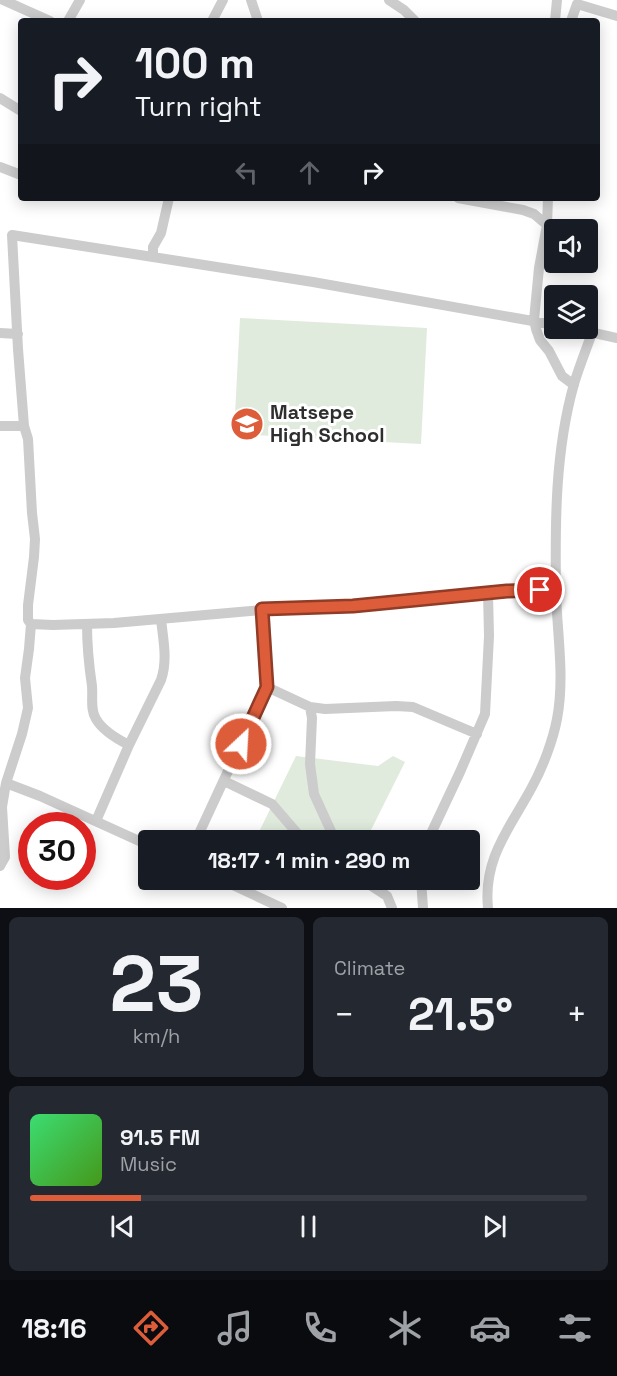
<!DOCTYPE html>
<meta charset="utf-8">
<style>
:root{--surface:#171b24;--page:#242831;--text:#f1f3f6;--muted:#9ea1a6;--line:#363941;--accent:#dd5d3a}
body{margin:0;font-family:"Space Grotesk",sans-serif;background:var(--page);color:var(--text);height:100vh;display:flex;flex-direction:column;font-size:22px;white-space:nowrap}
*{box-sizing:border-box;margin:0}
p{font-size:20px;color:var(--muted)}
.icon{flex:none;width:33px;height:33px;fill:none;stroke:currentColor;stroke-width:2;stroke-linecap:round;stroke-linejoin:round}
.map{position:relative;height:908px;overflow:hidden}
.panel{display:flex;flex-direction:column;gap:9px;padding:9px;background:#0d0f14;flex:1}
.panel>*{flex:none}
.guide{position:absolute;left:18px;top:18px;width:582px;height:183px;border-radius:6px;box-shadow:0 3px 15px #0003;background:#171b24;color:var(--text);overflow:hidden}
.buttons{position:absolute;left:544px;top:219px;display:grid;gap:12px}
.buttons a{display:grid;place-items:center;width:54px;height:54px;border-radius:6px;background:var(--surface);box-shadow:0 3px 15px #0003;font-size:30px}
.speed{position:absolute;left:18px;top:812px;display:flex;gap:12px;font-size:30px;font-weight:700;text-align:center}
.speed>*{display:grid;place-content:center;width:78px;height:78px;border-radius:50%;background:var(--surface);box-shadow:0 3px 15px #0003;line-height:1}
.speed .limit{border:9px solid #d22;background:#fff;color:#111}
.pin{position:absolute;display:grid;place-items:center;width:51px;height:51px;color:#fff;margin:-26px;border:3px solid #fff;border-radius:50%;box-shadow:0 2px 6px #0007}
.me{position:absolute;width:66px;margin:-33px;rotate:25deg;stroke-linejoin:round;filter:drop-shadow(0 0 4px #0008)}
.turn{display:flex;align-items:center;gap:21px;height:126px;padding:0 18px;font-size:27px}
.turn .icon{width:78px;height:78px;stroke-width:2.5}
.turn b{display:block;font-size:42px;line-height:51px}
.lanes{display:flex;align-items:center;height:57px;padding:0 18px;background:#0003;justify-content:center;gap:30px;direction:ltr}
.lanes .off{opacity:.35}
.big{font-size:45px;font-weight:800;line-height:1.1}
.panel .card{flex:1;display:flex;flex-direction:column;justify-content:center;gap:9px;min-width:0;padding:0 21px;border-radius:9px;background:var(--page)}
.panel .dial{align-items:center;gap:0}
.dial b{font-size:78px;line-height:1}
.song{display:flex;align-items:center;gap:18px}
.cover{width:72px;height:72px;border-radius:9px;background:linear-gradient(135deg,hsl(140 70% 55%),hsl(100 70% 35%))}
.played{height:6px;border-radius:3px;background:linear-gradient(90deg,var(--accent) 20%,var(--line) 20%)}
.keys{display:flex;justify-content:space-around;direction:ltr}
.heat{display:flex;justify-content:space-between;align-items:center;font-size:33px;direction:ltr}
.panel .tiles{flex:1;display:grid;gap:9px;grid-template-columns:1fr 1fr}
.card:last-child{grid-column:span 2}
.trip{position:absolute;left:138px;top:830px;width:342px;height:60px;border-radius:6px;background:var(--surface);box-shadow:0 3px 15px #0003;font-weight:800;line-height:60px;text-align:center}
.tabs{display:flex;height:96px;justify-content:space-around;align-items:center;background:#090b0e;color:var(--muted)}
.tabs .icon{width:42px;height:42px}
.tabs .active{color:var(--accent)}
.tabs b{font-size:27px;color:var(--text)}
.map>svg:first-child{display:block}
</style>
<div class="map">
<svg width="617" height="908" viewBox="0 0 617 908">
<rect width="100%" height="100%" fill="#fff"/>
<path fill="#e0ebdd" d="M240,318l187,10 -6,116 -187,-10z
M296,756l82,10 15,-10 12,6 -39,78h-101l-8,-4z"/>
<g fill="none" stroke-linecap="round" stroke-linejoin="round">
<path stroke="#ccc" stroke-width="10" d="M3,0l47,21
M251,0l7,21
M389,0l15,10 11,11
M68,21l12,-21
M212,21l11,-21
M555,21l2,-21
M571,21l6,-17 40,12
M0,98l21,13
M0,167l21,8
M458,198l65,12 11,4 13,11
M548,198l-1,27 -8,43 -5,52 2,9 4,11 9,11 13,25 12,9
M153,257v-10l8,-14 8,-35
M572,328l45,10
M0,333l18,1
M0,426h24
M31,624l-3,-4v-15l6,-48 1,-18 -3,-26 -4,-74 -4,-13 -6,-77 -6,-114 301,47 242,43
M87,624c0,21 2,42 5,62 1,11 -2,24 4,33 7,12 21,20 33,26
M267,687l43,20 15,2 71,-3 17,1 64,27
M310,707l2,11 -2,46 4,30 21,46
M224,781l48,23 31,36
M6,783l34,13 108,49
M96,821l33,-76 32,-65c7,-20 2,-41 0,-61
M196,840l71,-153 -5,-77
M428,840l32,-68 25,-58 4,-78 -1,-43
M0,866l5,-9 -3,-50 4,-24 16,-49 6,-26 -3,-30 4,-29 2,-25 22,1 61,-2 148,-13 91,-4 154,-15 49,-1
M220,879l62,29
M361,879l26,17 5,12
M421,879l2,29
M488,908c-5,-50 22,-80 44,-121 11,-20 21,-47 25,-68 8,-42 0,-86 -1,-127 -1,-69 -1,-141 18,-208 5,-17 12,-34 18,-51"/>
</g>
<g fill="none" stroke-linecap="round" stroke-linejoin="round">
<defs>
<path id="route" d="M241,744l26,-57 -5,-78 91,-3 154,-15 33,-1"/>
</defs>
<use href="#route" stroke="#903c26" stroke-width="15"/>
<use href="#route" stroke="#dd5d3a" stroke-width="10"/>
</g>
<defs>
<symbol id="school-disc" viewBox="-11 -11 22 22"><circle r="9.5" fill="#dd5d3a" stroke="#fff"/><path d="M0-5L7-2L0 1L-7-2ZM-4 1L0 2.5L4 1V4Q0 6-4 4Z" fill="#fff"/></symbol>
</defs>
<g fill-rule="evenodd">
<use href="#school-disc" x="228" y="405" width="38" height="38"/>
</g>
<g text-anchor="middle" stroke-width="6" stroke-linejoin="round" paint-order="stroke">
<g font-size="20" font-weight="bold" fill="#2f2f2f" stroke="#fff" text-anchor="start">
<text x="270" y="419">Matsepe<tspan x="270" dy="23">High School</tspan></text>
</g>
</g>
</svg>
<div class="buttons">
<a><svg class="icon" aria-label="sound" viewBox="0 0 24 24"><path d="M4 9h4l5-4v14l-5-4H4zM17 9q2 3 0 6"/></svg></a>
<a><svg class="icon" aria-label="layers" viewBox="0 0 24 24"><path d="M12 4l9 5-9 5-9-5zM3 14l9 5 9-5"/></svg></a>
</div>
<div class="speed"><div class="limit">30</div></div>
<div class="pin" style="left:540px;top:590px;background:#d93025"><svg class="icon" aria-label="arrive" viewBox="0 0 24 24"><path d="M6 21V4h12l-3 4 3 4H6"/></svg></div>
<svg class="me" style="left:241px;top:744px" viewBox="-20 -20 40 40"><circle r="17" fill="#dd5d3a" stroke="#fff" stroke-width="3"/><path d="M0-11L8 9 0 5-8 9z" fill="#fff"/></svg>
<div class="trip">18:17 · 1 min · 290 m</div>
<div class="guide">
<div class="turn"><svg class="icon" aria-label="right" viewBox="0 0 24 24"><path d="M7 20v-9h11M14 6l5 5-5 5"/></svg><div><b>100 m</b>Turn right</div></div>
<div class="lanes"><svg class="icon off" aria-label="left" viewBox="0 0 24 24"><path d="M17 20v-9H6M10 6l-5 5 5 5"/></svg><svg class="icon off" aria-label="ahead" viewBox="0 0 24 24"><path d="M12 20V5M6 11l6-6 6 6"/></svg><svg class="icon" aria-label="right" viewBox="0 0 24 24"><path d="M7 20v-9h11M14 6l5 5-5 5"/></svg></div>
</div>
</div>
<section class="panel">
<div class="tiles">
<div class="card dial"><b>23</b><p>km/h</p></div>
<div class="card"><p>Climate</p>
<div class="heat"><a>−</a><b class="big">21.5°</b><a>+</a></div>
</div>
<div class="card">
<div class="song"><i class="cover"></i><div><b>91.5 FM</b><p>Music</p></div></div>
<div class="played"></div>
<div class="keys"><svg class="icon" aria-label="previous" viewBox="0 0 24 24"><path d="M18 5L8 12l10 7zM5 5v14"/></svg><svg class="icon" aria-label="pause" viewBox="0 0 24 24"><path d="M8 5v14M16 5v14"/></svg><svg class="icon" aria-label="next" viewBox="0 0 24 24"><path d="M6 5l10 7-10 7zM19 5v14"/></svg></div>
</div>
</div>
</section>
<nav class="tabs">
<b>18:16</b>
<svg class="icon active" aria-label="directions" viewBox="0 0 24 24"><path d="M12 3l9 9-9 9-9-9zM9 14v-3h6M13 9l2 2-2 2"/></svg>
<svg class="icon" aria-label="music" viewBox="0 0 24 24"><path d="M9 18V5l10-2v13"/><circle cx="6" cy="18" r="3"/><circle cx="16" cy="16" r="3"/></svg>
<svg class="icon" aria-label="phone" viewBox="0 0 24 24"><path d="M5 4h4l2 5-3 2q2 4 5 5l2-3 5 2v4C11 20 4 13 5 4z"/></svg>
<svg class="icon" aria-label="climate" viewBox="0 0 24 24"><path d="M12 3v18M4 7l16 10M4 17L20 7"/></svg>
<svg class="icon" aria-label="car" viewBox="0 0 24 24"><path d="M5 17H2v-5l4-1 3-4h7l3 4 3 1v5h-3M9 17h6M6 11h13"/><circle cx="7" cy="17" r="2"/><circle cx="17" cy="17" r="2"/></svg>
<svg class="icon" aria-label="filters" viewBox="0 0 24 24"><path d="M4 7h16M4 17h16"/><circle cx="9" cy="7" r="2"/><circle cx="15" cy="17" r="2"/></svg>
</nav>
